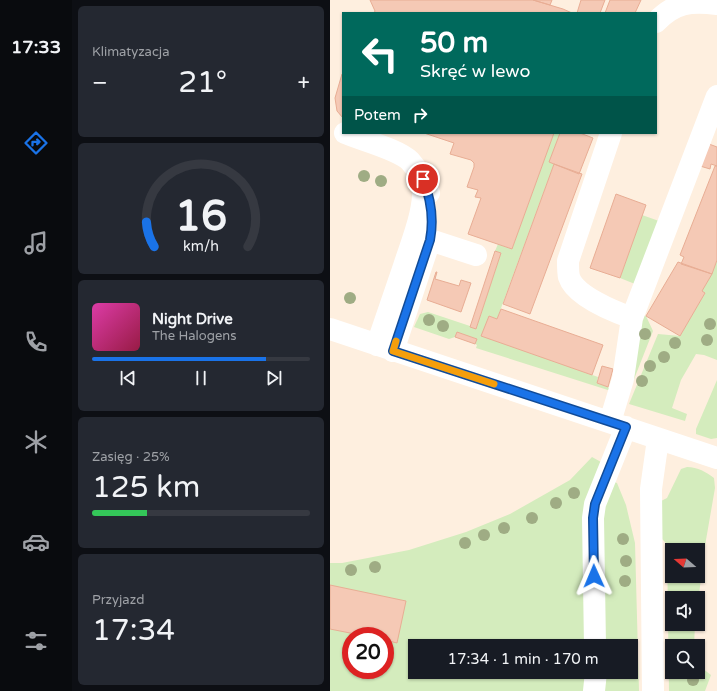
<!DOCTYPE html>
<html lang="pl">
<meta charset="utf-8">
<style>
:root{--surface:#171b24;--page:#242831;--text:#f1f3f6;--muted:#9ea1a6;--line:#363941;--accent:#1a73e8}
body{margin:0;font-family:"Varela Round",sans-serif;background:var(--page);color:var(--text);height:100vh;display:flex;flex-direction:column;font-size:15px;white-space:nowrap}
*{box-sizing:border-box;margin:0}
p{font-size:13px;color:var(--muted)}
.icon{flex:none;width:22px;height:22px;fill:none;stroke:currentColor;stroke-width:2;stroke-linecap:round;stroke-linejoin:round}
.map{position:relative;flex:1;overflow:hidden}
.panel{display:flex;flex-direction:column;gap:6px;padding:6px;background:#0d0f14;width:258px}
.panel>*{flex:none}
.banner{position:absolute;left:12px;top:12px;width:315px;height:122px;border-radius:0px;box-shadow:0 1px 3px #0004;background:#00695c;color:#fff;overflow:hidden}
.needle{width:26px;rotate:289deg}
.tools{position:absolute;left:335px;top:543px;display:grid;gap:8px}
.tools a{display:grid;place-items:center;width:40px;height:40px;border-radius:0px;background:var(--surface);box-shadow:0 1px 3px #0004;font-size:20px}
.speed{position:absolute;left:12px;top:627px;display:flex;gap:8px;font-size:20px;font-weight:700;text-align:center}
.speed>*{display:grid;place-content:center;width:52px;height:52px;border-radius:50%;background:var(--surface);box-shadow:0 1px 3px #0004;line-height:1}
.speed .limit{border:6px solid #d22;background:#fff;color:#111}
.pin{position:absolute;display:grid;place-items:center;width:34px;height:34px;color:#fff;margin:-17px;border:2px solid #fff;border-radius:50%;box-shadow:0 1px 4px #0007}
.me{position:absolute;width:44px;margin:-22px;rotate:359deg;stroke-linejoin:round;filter:drop-shadow(0 0 3px #0008)}
.turn{display:flex;align-items:center;gap:14px;height:84px;padding:0 12px;font-size:18px}
.turn .icon{width:52px;height:52px;stroke-width:2.5}
.turn b{display:block;font-size:28px;line-height:34px}
.then{display:flex;align-items:center;height:38px;padding:0 12px;background:#0003;gap:8px;font-size:15px}
.big{font-size:30px;font-weight:600;line-height:1.1}
.panel .card{flex:1;display:flex;flex-direction:column;justify-content:center;gap:6px;min-width:0;padding:0 14px;border-radius:6px;background:var(--page)}
.panel .dial{align-items:center;gap:0}
.dial svg{height:104px;overflow:visible;fill:none;stroke:var(--line);stroke-width:7;stroke-linecap:round;text-anchor:middle}
.dial text{fill:var(--text);stroke:none}
.song{display:flex;align-items:center;gap:12px}
.cover{width:48px;height:48px;border-radius:6px;background:linear-gradient(135deg,hsl(320 70% 55%),hsl(340 70% 35%))}
.played{height:4px;border-radius:2px;background:linear-gradient(90deg,var(--accent) 80%,var(--line) 80%)}
.keys{display:flex;justify-content:space-around;direction:ltr}
.heat{display:flex;justify-content:space-between;align-items:center;font-size:22px;direction:ltr}
.charge{height:6px;border-radius:3px;background:linear-gradient(90deg,#34c759 25%,var(--line) 0)}
.trip{position:absolute;left:78px;top:639px;width:230px;height:40px;border-radius:0px;background:var(--surface);box-shadow:0 1px 3px #0004;font-weight:600;line-height:40px;text-align:center}
main{display:flex;flex:1;min-height:0}
.tab-bar{display:flex;flex-direction:column;width:72px;justify-content:space-around;align-items:center;background:#090b0e;color:var(--muted)}
.tab-bar .icon{width:28px;height:28px}
.tab-bar .selected{color:var(--accent)}
.tab-bar b{font-size:18px;color:var(--text)}
.map>svg:first-child{display:block}
</style>
<main>
<nav class="tab-bar">
<b>17:33</b>
<svg class="icon selected" aria-label="directions" viewBox="0 0 24 24"><path d="M12 3l9 9-9 9-9-9zM9 14v-3h6M13 9l2 2-2 2"/></svg>
<svg class="icon" aria-label="music" viewBox="0 0 24 24"><path d="M9 18V5l10-2v13"/><circle cx="6" cy="18" r="3"/><circle cx="16" cy="16" r="3"/></svg>
<svg class="icon" aria-label="phone" viewBox="0 0 24 24"><path d="M5 4h4l2 5-3 2q2 4 5 5l2-3 5 2v4C11 20 4 13 5 4z"/></svg>
<svg class="icon" aria-label="climate" viewBox="0 0 24 24"><path d="M12 3v18M4 7l16 10M4 17L20 7"/></svg>
<svg class="icon" aria-label="car" viewBox="0 0 24 24"><path d="M5 17H2v-5l4-1 3-4h7l3 4 3 1v5h-3M9 17h6M6 11h13"/><circle cx="7" cy="17" r="2"/><circle cx="17" cy="17" r="2"/></svg>
<svg class="icon" aria-label="filters" viewBox="0 0 24 24"><path d="M4 7h16M4 17h16"/><circle cx="9" cy="7" r="2"/><circle cx="15" cy="17" r="2"/></svg>
</nav>
<section class="panel">
<div class="card"><p>Klimatyzacja</p>
<div class="heat"><a>−</a><b class="big">21°</b><a>+</a></div>
</div>
<div class="card dial"><svg viewBox="0 0 100 80">
<path d="M14 69A42 42 0 1 1 86 69"/>
<path d="M14 69A42 42 0 0 1 8 50" stroke="#1a73e8"/>
<text x="50" y="56" font-size="32" font-weight="700">16</text>
<text x="50" y="72" font-size="11">km/h</text>
</svg></div>
<div class="card">
<div class="song"><i class="cover"></i><div><b>Night Drive</b><p>The Halogens</p></div></div>
<div class="played"></div>
<div class="keys"><svg class="icon" aria-label="previous" viewBox="0 0 24 24"><path d="M18 5L8 12l10 7zM5 5v14"/></svg><svg class="icon" aria-label="pause" viewBox="0 0 24 24"><path d="M8 5v14M16 5v14"/></svg><svg class="icon" aria-label="next" viewBox="0 0 24 24"><path d="M6 5l10 7-10 7zM19 5v14"/></svg></div>
</div>
<div class="card"><p>Zasięg · 25%</p><b class="big">125 km</b><div class="charge"></div></div>
<div class="card"><p>Przyjazd</p><b class="big">17:34</b></div>
</section>
<div class="map">
<svg width="387" height="691" viewBox="0 0 387 691">
<rect width="100%" height="100%" fill="#feefdf"/>
<path fill="#d4ecbd" fill-rule="evenodd" d="M224,133h6l-11,29 5,2 -57,155 -8,-3 -7,20 116,41 -1,6 11,4 3,4 -135,-43 1,-3 -2,-1 2,-5 -20,-7 -2,5 -6,2 -35,-12 6,-13 8,-2 42,14v1l6,2 25,-76 -6,-2 3,-7 14,5z
M312,215l17,6 -24,63 -15,-6z
M387,260v100l-13,-5 -8,-1 -15,26 -9,28 15,6 -2,7 -56,-17 29,-70 22,2 25,-43 -3,-2 7,-12z
M313,315l3,1 7,15 -26,66z
M387,380v58l-6,1 -15,-5v-5z
M262,457l9,5 11,19 5,2 9,22 9,38 4,148h-309v-128h12l67,-13 57,-18 44,-18 60,-34zM21,636h34v34h-34zM85,646h216v26h-216z
M357,467c11,0 19,5 27,11l1,10 -9,52 -8,62v-4h-26v26h23l-1,22h-22v26h26v-7l13,10 -6,16h-36l-2,-147 -5,-5 -1,-38 6,-3 14,-29zM342,550h26v26h-26z"/>
<path fill="#f5c9b5" stroke="#e8ad94" d="M40,0h163l30,9 9,4h-198l1,-2z
M203,0h19l-2,5z
M251,0h24l-5,13h-23z
M280,0h31l-6,13h-30z
M12,74h1v44l-6,-7 -2,-13z
M94,133h130l-42,116 -44,-15 13,-36 -6,-1 3,-7 -11,-3 7,-20v-4l-3,-3 -21,-6 4,-11z
M230,133h20l13,5 -14,36 -30,-12z
M379,144l8,3v19l-6,-2 -1,5 -10,-3z
M224,164l28,10 -52,140 -27,-10z
M385,166h2v94l-5,14 -31,-10 3,-7 -4,-2z
M286,194l30,11 -26,73 -30,-10z
M165,251l6,2 -25,76 -6,-2z
M348,262l34,12 -10,17 3,2 -25,43 -34,-20z
M106,272h1l-2,7 24,7 2,-6 10,3 -10,29 -34,-12z
M171,309l102,36 -11,30 -111,-39 8,-20 8,3z
M127,332l20,7 -2,5 -20,-7z
M272,366l11,3 -5,18 -11,-4z
M0,585l76,16 -9,42 -12,-3v-4h-20l-35,-7z"/>
<g fill="none" stroke-linecap="round" stroke-linejoin="round">
<path stroke="#fff" stroke-width="22" d="M326,22c19,-20 35,-21 61,-18
M15,133c16,7 53,16 65,28 8,9 14,20 19,32
M281,133l-43,128c0,5 0,12 1,16 6,19 46,35 63,41
M0,329l387,129
M47,345c9,-26 18,-53 27,-79 9,-28 22,-57 19,-87
M63,351l37,-111 46,15
M280,422l13,-43 9,-61 85,-222
M265,646l-2,-128 2,-14 31,-77
M264,691l2,-19
M323,691l-2,-202 7,-50"/>
</g>
<g fill="#9fac84">
<circle cx="34" cy="176" r="6"/>
<circle cx="51" cy="181" r="6"/>
<circle cx="20" cy="298" r="6"/>
<circle cx="99" cy="320" r="6"/>
<circle cx="380" cy="324" r="6"/>
<circle cx="113" cy="326" r="6"/>
<circle cx="315" cy="334" r="6"/>
<circle cx="377" cy="340" r="6"/>
<circle cx="345" cy="343" r="6"/>
<circle cx="334" cy="357" r="6"/>
<circle cx="320" cy="366" r="6"/>
<circle cx="312" cy="381" r="6"/>
<circle cx="244" cy="493" r="6"/>
<circle cx="226" cy="503" r="6"/>
<circle cx="202" cy="518" r="6"/>
<circle cx="174" cy="528" r="6"/>
<circle cx="154" cy="535" r="6"/>
<circle cx="293" cy="539" r="6"/>
<circle cx="135" cy="543" r="6"/>
<circle cx="296" cy="561" r="6"/>
<circle cx="45" cy="567" r="6"/>
<circle cx="21" cy="570" r="6"/>
<circle cx="295" cy="581" r="6"/>
<circle cx="363" cy="680" r="6"/>
</g>
<g fill="none" stroke-linecap="round" stroke-linejoin="round">
<defs>
<path id="route" d="M93,179c8,20 11,40 7,61l-37,111 233,76 -31,77 -2,14 1,58"/>
</defs>
<use href="#route" stroke="#114b97" stroke-width="10"/>
<use href="#route" stroke="#1a73e8" stroke-width="7"/>
<path stroke="#f59e0b" stroke-width="7" d="M66,341l-3,10 101,33"/>
</g>
</svg>
<div class="tools">
<a><svg class="needle" viewBox="-14 -14 28 28"><path d="M0-13l5 13h-10z" fill="#e53935"/><path d="M0 13l5-13h-10z" fill="#9ea1a6"/></svg></a>
<a><svg class="icon" aria-label="sound" viewBox="0 0 24 24"><path d="M4 9h4l5-4v14l-5-4H4zM17 9q2 3 0 6"/></svg></a>
<a><svg class="icon" aria-label="search" viewBox="0 0 24 24"><circle cx="10" cy="10" r="6"/><path d="M15 15l6 6"/></svg></a>
</div>
<div class="speed"><div class="limit">20</div></div>
<div class="pin" style="left:93px;top:179px;background:#d93025"><svg class="icon" aria-label="arrive" viewBox="0 0 24 24"><path d="M6 21V4h12l-3 4 3 4H6"/></svg></div>
<svg class="me" style="left:264px;top:576px" viewBox="-20 -20 40 40"><path d="M0-17L14 15 0 8-14 15z" fill="#1a73e8" stroke="#fff" stroke-width="4"/></svg>
<div class="trip">17:34 · 1 min · 170 m</div>
<div class="banner">
<div class="turn"><svg class="icon" aria-label="left" viewBox="0 0 24 24"><path d="M17 20v-9H6M10 6l-5 5 5 5"/></svg><div><b>50 m</b>Skręć w lewo</div></div>
<div class="then">Potem<svg class="icon" aria-label="right" viewBox="0 0 24 24"><path d="M7 20v-9h11M14 6l5 5-5 5"/></svg></div>
</div>
</div>
</main>
